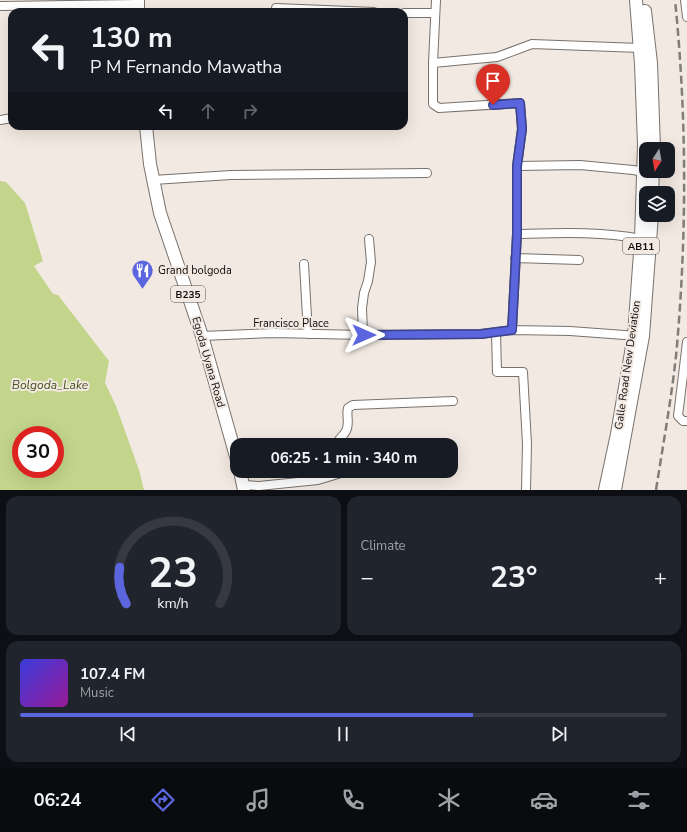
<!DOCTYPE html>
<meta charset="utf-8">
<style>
:root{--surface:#171b24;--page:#20242c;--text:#f1f3f6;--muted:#9ea1a6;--line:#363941;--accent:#5b65dd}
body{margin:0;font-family:"Nunito Sans",sans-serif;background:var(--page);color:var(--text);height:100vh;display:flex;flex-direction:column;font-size:15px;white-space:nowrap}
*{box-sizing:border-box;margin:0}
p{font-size:13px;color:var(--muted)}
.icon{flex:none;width:22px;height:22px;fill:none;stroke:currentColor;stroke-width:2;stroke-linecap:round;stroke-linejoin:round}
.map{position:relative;height:490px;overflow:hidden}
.side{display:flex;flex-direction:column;gap:6px;padding:6px;background:#0d0f14;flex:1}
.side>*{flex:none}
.guide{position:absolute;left:8px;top:8px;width:400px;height:122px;border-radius:12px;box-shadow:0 4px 16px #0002;background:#171b24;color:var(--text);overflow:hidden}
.needle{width:26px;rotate:191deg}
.buttons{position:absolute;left:639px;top:142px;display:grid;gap:8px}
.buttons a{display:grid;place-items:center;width:36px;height:36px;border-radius:8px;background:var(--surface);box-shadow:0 4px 16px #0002;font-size:20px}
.speed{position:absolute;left:12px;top:426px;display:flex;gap:8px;font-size:20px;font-weight:700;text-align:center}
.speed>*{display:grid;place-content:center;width:52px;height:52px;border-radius:50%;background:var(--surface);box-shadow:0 4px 16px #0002;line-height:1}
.speed .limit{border:6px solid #d22;background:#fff;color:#111}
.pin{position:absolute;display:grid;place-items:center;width:34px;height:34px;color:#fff;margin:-41px -17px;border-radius:50% 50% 50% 0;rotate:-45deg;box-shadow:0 0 4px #0007}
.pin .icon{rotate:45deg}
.me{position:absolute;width:44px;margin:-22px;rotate:90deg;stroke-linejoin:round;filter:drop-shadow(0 0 3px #0008)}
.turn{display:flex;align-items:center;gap:14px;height:84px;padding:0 16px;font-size:18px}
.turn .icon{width:52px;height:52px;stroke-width:2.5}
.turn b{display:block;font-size:28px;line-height:34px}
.lanes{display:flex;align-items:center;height:38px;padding:0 16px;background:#0003;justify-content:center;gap:20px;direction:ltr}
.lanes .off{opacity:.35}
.big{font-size:30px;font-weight:700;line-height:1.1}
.side .card{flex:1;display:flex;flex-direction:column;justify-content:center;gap:6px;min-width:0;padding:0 14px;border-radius:12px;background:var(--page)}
.side .dial{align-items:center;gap:0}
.dial svg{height:104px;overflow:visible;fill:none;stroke:var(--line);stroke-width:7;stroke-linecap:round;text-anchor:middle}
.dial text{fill:var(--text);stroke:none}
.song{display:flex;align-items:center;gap:12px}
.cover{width:48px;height:48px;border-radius:6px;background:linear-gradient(135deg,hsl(240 70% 55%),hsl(300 70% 35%))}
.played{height:4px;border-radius:2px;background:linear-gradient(90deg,var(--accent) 70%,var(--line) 70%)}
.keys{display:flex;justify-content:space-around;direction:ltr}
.heat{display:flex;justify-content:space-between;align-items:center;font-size:22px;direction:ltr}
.side .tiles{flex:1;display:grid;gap:6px;grid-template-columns:1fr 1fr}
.card:last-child{grid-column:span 2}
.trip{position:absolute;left:230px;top:438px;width:228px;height:40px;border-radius:12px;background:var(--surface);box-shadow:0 4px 16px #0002;font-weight:700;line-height:40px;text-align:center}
.tab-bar{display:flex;height:64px;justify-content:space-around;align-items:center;background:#090b0e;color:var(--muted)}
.tab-bar .icon{width:28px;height:28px}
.tab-bar .on{color:var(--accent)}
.tab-bar b{font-size:18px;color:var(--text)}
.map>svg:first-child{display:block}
</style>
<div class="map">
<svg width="687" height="490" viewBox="0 0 687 490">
<rect width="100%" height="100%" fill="#f2e9e2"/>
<path fill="#c3d58a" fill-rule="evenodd" d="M0,181l6,1 19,21 18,58 -9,5 19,28 5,1 51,66 -4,22 11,23 23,64 5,20h-144zM21,435h34v34h-34z"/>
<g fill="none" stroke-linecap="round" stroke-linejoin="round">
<defs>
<path id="street" d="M436,0l-3,63v41l6,4 81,-5 2,26 -5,37v68l-5,96
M685,0l2,17
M0,6l138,-2
M276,8l98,4
M404,13h31
M433,63l64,-6 35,-13 108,4
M0,120l12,-2
M517,166l63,-1 53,5 11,2
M153,180l78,-5 196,-2
M517,234c42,-1 83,-3 124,5
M515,258l64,2
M304,264l4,70
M496,333l1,39h26l4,72 -1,46
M363,335l-1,-27 2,-15 4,-12 3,-19 -2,-23
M202,336l72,-3 89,2 118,-1 31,-4 58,1 68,5
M687,342l-9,74 5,5h4
M337,445c1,-7 6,-8 9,-14 4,-7 0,-16 2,-23l5,-3 100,-4
M243,485l16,1 59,-6 30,-9"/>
<path id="primary" d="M138,0v12
M645,11l6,52 3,86
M146,126l4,38 10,49 42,123 35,124
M652,193l1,-22
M240,471l4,19
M605,490l12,-56 17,-99 7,-96 3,-94 -3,-81 -5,-64
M615,490l28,-154 9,-121"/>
</defs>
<use href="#street" stroke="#79716b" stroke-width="10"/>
<use href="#primary" stroke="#79716b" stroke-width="14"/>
<use href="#street" stroke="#fff" stroke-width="8"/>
<use href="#primary" stroke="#fff" stroke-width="12"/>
<path stroke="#837d78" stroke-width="2.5" stroke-dasharray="8 4" stroke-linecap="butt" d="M656,490c7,-45 15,-89 20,-134 11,-118 11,-238 -1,-356"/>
</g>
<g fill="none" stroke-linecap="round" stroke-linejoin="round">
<defs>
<path id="route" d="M364,335l117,-1 31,-4 5,-96v-68l5,-37 -2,-26 -27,2"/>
</defs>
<use href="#route" stroke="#3b4290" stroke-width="10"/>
<use href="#route" stroke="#5b65dd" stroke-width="7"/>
</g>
<defs>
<symbol id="restaurant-pin" viewBox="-11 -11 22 30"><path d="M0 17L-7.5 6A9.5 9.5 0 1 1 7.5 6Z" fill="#5b65dd" stroke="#f2e9e2"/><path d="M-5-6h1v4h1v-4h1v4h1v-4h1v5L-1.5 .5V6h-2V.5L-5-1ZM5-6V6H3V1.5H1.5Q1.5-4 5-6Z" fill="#fff"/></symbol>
</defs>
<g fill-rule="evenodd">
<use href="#restaurant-pin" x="130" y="258" width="25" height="34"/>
</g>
<g text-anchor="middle" stroke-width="4" stroke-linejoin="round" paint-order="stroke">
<g fill="#f2e9e2" stroke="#524e4a" stroke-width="1">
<rect x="623" y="238" width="36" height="16" rx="3"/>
<rect x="171" y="286" width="34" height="16" rx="3"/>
</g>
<g font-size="10" font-weight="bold" fill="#0e0b09">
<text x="641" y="250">AB11</text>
<text x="188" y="298">B235</text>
</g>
<g font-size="11" fill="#0e0b09" stroke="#f2e9e2" text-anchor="start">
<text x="158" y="274">Grand bolgoda</text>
</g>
<g font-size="11" fill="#0e0b09" stroke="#f2e9e2">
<text x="291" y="327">Francisco Place</text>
<text transform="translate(209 362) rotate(74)" y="4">Egoda Uyana Road</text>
<text transform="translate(627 365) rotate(-82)" y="4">Galle Road New Deviation</text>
</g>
<g font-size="12" font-style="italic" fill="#46511c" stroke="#f2e9e2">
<text x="50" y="389">Bolgoda_Lake</text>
</g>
</g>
</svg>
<div class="buttons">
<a><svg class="needle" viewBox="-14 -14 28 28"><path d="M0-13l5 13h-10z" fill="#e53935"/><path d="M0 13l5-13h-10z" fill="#9ea1a6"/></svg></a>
<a><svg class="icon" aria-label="layers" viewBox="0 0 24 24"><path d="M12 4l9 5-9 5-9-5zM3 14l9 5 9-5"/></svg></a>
</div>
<div class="speed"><div class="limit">30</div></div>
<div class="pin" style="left:493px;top:105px;background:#d93025"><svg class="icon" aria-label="arrive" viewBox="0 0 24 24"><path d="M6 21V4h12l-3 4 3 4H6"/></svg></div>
<svg class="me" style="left:364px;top:335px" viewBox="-20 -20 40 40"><path d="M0-17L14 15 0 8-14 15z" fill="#5b65dd" stroke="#fff" stroke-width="4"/></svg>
<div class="trip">06:25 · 1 min · 340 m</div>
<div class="guide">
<div class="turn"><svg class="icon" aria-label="left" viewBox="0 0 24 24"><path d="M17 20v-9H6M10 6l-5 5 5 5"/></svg><div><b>130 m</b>P M Fernando Mawatha</div></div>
<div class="lanes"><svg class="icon" aria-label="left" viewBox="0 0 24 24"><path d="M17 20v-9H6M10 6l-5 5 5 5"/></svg><svg class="icon off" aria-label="ahead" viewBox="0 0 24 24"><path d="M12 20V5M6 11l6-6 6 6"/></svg><svg class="icon off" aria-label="right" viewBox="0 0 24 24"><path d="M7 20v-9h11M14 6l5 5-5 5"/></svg></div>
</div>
</div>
<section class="side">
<div class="tiles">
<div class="card dial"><svg viewBox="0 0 100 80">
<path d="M14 69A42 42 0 1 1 86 69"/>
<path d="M14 69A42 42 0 0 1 9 41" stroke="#5b65dd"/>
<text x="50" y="56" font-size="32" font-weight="700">23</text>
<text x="50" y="72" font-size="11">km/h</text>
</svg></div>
<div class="card"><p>Climate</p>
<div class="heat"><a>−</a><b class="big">23°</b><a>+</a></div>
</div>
<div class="card">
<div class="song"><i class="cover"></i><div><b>107.4 FM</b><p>Music</p></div></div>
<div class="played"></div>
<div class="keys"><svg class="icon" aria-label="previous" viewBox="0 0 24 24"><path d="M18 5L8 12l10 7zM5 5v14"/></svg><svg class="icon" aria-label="pause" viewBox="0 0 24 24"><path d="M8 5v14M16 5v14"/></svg><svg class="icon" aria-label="next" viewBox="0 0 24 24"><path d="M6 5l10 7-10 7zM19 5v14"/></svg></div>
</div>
</div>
</section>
<nav class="tab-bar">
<b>06:24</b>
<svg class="icon on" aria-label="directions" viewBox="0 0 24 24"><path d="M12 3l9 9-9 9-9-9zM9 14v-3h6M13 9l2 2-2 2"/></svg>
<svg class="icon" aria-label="music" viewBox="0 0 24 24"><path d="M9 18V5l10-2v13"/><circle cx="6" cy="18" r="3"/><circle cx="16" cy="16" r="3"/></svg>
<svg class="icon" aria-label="phone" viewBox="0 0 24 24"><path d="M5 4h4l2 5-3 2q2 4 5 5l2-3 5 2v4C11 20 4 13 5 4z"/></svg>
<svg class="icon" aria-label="climate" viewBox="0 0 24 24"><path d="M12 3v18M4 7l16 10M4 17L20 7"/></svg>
<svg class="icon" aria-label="car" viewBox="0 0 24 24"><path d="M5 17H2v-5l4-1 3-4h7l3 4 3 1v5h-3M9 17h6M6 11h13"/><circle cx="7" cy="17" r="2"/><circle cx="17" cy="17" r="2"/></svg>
<svg class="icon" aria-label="filters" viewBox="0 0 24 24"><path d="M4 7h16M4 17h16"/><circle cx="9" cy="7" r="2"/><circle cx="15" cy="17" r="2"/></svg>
</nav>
